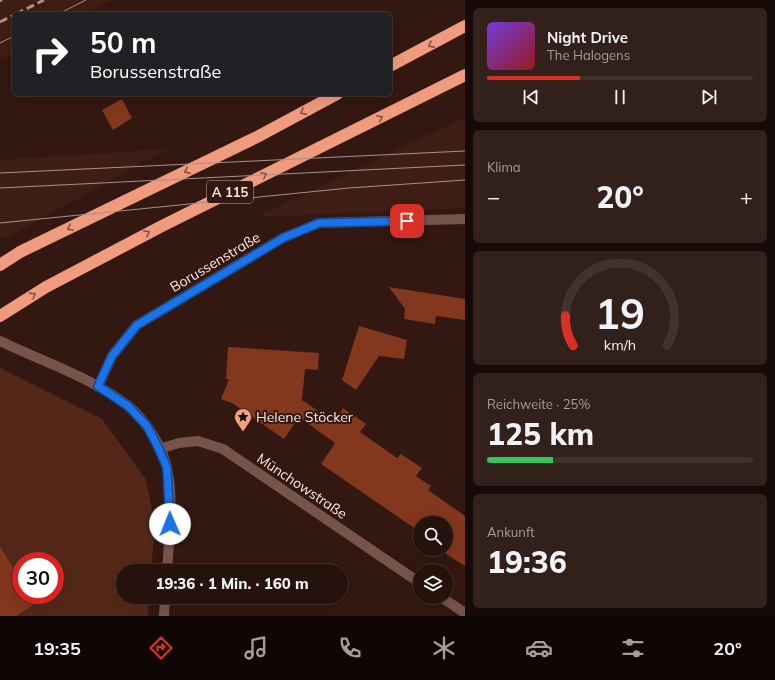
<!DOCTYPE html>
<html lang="de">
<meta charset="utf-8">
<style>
:root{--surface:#26120c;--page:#32201a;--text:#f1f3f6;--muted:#a49e9d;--line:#42322d;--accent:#d93025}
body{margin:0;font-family:Mulish,sans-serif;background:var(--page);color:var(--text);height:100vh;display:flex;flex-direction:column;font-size:15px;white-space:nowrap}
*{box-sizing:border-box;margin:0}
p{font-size:13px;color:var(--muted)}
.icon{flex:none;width:22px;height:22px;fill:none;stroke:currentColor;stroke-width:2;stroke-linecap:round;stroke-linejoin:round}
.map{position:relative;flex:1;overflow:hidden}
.sheet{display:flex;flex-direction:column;gap:8px;padding:8px;background:#150a07;width:310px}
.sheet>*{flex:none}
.top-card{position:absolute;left:12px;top:12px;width:380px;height:84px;border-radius:6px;box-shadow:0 4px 16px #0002,0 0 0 1px var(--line);background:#202124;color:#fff;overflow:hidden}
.controls{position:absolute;left:413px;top:516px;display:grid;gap:8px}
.controls a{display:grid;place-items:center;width:40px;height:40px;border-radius:50%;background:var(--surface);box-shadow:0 4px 16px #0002,0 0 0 1px var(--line);font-size:20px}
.speed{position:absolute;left:12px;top:552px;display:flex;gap:8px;font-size:20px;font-weight:700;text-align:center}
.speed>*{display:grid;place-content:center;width:52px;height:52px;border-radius:50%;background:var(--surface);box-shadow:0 4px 16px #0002,0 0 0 1px var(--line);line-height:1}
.speed .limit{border:6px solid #d22;background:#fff;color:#111}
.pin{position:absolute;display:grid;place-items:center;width:34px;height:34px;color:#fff;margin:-17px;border-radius:8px;box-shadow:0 2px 6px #0006}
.me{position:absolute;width:44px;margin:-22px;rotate:359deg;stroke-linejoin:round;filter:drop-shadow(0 0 3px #0008)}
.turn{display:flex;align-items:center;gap:14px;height:84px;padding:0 12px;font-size:18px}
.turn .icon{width:52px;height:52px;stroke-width:2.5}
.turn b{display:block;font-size:28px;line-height:34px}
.big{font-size:30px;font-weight:800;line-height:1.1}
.sheet .tile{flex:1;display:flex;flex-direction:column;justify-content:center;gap:6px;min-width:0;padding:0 14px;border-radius:6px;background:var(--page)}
.sheet .dial{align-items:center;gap:0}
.dial svg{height:104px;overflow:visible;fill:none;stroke:var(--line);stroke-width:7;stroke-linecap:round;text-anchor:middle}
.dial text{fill:var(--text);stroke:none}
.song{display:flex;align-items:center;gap:12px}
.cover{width:48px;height:48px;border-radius:6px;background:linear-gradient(135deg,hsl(260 70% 55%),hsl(0 70% 35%))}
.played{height:4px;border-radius:2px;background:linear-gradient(90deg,var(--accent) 35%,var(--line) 35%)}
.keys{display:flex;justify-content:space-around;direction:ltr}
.heat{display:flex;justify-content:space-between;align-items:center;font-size:22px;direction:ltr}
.charge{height:6px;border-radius:3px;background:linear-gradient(90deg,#34c759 25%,var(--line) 0)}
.trip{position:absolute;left:116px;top:564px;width:232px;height:40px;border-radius:20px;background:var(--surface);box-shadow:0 4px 16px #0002,0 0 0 1px var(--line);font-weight:800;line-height:40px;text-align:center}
.tabs{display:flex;height:64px;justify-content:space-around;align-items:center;background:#0f0705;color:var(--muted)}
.tabs .icon{width:28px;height:28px}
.tabs .on{color:var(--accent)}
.tabs b{font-size:18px;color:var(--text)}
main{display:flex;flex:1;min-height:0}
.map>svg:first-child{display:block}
</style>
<main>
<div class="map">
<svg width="465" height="616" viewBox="0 0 465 616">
<rect width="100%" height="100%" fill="#321810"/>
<path fill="#3e1e14" d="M0,0h112l-27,14h-71v38l-14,7z
M465,117v91l-208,9z
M168,149l-160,88 -8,1v-78z"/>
<path fill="#542819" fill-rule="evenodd" d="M0,368l102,51 44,61 9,45 -4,46h-28v26h26l-1,19h-148zM21,561h34v34h-34z"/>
<path fill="#83371d" d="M122,99l10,19 -19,12 -11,-20z
M389,287l76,12v21l-29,-4 -1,8 -31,-5 1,-10z
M359,326l48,14 -3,19 -25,-3 -23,34 -14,-10z
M228,347l91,6 -1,17 -13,-1 -3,31 32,22 9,-14 23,16 -6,8 37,26 4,-4 21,14 -6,8 15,10 -3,4 37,26v50l-19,-12 -2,-5h2v-26h-26v9l-99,-68 14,-21 -36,-26 -15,22 -52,-36 -11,-4 8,-20h-3z
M0,547l21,34v14h28l-33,21h-16z"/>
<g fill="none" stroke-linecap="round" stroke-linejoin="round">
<path stroke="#775449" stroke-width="10" d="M0,341c41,20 91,36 127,64 18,14 35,41 40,63 7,32 2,71 0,103
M98,387l14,-31 25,-31 146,-87 36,-15 146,-4
M159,449l20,-6 19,-2 25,8 197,134
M441,597l24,16
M164,616l1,-19"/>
<path stroke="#f09a7e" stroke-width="12" d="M390,66l75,-40
M0,265l20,-13 237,-115 80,-43
M0,316l46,-29 116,-61 303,-151"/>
<path stroke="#a7918b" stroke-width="1" d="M58,14l28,-14
M0,43l14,-7
M0,173l465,-22
M0,188l465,-23
M0,223l349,-35 116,-8"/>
<path stroke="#a7918b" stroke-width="3" stroke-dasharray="8 4" stroke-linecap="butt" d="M0,1l2,-1
M16,14l28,-14
M0,22l14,-7"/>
</g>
<defs><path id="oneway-chevron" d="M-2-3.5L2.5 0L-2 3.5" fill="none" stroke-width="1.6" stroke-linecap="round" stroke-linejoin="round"/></defs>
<g stroke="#885242">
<use href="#oneway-chevron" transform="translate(431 45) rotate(152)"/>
<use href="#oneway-chevron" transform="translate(303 112) rotate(152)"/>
<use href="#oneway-chevron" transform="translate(380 118) rotate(-26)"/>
<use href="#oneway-chevron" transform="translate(187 171) rotate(154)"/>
<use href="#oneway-chevron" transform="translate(264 175) rotate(-26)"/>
<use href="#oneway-chevron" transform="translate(70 228) rotate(154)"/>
<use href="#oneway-chevron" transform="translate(147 233) rotate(-28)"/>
<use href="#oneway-chevron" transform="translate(33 295) rotate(-32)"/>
</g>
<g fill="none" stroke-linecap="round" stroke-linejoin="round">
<defs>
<path id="route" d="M170,524l-3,-56 -8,-19 -12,-23 -19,-20 -30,-20 14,-30 25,-31 146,-87 36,-15 88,-2"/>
</defs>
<use href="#route" stroke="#114b97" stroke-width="10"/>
<use href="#route" stroke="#1a73e8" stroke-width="7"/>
</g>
<defs>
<symbol id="sight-pin" viewBox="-11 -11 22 30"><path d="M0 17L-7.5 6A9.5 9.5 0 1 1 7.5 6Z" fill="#f39f84" stroke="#321810"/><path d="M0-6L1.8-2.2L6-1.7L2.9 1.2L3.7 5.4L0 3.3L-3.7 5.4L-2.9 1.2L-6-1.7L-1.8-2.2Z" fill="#111"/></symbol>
</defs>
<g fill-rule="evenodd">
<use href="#sight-pin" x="233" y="407" width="20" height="27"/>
</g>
<g text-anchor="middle" stroke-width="4" stroke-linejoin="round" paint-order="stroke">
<rect fill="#321810" stroke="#bfaaa4" stroke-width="1" x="207" y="181" width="46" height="22" rx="3"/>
<g font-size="13" font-weight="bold" fill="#fbe8e3">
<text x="230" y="197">A 115</text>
</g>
<g font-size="14" fill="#fbe8e3" stroke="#321810">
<text transform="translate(215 262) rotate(-31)" y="5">Borussenstraße</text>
<text transform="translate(302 486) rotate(34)" y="5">Münchowstraße</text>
</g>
<g font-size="14" fill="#fbe8e3" stroke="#321810" text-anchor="start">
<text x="256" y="422">Helene Stöcker</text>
</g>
</g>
</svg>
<div class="controls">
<a><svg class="icon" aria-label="search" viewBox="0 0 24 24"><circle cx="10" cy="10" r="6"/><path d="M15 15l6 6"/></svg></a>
<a><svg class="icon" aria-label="layers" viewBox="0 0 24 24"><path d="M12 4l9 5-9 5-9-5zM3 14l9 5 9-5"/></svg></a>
</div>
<div class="speed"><div class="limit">30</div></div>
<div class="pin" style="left:407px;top:221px;background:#d93025"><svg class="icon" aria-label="arrive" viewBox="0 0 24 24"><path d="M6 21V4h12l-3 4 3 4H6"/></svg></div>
<svg class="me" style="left:170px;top:524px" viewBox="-20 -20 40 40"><circle r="19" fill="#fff"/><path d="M0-13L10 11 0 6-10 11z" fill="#1a73e8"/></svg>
<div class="trip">19:36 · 1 Min. · 160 m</div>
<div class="top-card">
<div class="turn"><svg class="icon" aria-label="right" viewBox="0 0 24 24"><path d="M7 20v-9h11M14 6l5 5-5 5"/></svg><div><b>50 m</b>Borussenstraße</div></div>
</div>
</div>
<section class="sheet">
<div class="tile">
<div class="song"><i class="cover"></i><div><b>Night Drive</b><p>The Halogens</p></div></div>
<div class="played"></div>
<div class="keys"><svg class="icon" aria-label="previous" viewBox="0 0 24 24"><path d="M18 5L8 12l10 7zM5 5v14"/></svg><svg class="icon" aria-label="pause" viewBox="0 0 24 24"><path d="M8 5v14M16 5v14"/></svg><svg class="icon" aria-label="next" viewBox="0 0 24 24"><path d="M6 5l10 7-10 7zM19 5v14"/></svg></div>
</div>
<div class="tile"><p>Klima</p>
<div class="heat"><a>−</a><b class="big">20°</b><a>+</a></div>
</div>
<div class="tile dial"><svg viewBox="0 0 100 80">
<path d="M14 69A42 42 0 1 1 86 69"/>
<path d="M14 69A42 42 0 0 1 8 46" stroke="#d93025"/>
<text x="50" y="56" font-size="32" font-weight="700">19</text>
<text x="50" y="72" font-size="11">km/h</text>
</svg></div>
<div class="tile"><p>Reichweite · 25%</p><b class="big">125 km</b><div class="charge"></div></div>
<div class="tile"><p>Ankunft</p><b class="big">19:36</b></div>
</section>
</main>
<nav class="tabs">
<b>19:35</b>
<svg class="icon on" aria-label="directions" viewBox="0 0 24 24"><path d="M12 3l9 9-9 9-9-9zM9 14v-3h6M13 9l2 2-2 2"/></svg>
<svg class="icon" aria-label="music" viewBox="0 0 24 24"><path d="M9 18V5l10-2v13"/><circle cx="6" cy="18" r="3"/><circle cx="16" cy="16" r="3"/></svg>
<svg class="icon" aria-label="phone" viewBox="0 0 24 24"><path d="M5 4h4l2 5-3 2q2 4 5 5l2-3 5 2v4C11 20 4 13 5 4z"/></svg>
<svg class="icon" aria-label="climate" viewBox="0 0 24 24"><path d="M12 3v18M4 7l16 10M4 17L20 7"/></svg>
<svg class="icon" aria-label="car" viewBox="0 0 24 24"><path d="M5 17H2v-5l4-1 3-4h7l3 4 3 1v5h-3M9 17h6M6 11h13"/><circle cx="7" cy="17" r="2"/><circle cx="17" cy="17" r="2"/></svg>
<svg class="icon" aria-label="filters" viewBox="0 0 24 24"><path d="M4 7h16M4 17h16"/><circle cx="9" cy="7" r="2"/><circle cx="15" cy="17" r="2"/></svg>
<b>20°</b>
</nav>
